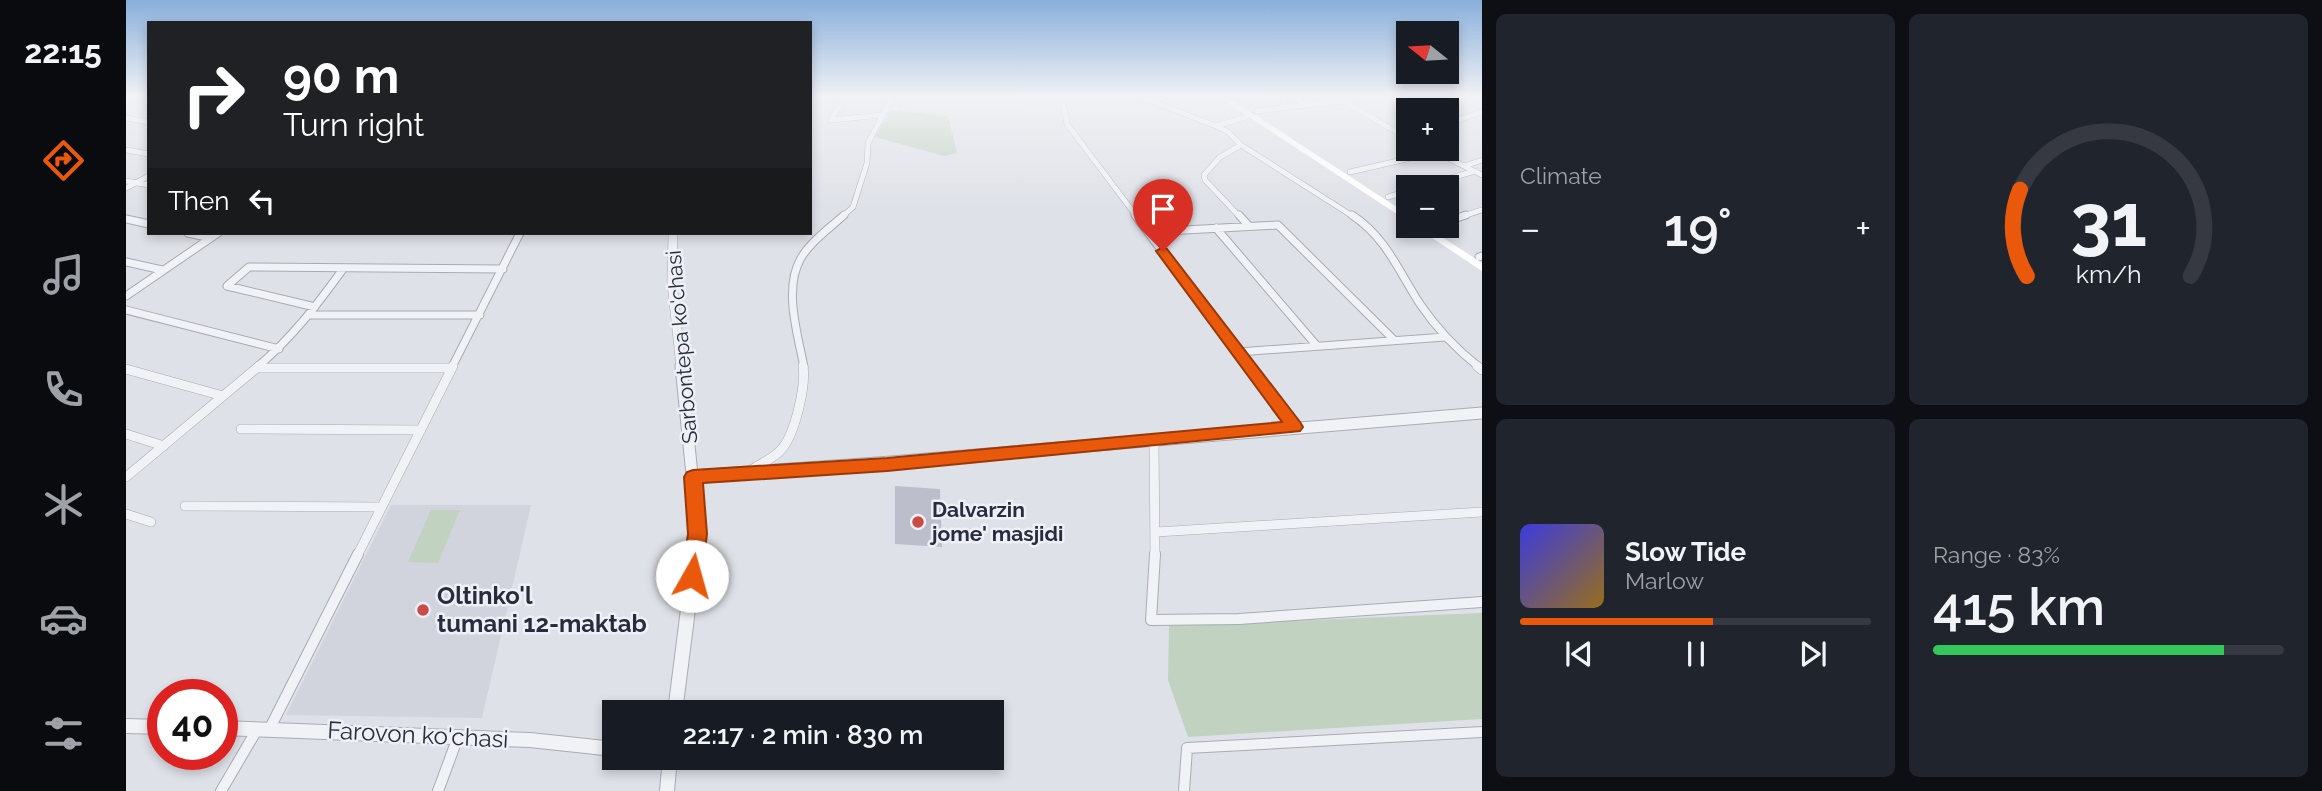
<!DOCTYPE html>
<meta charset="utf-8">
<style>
:root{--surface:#171b24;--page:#20242c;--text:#f1f3f6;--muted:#9ea1a6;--line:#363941;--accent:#ea580c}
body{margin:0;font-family:Raleway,sans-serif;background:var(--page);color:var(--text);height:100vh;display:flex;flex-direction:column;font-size:26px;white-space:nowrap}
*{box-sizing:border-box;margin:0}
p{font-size:23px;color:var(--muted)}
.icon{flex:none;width:38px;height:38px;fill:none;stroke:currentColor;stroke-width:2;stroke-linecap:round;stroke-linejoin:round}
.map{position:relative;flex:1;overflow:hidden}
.details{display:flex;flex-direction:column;gap:14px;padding:14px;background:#0d0f14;width:840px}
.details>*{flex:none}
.banner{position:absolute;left:21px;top:21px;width:665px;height:214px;border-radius:0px;box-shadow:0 4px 10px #0003;background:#202124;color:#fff;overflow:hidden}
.needle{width:46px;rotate:288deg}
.fabs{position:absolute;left:1270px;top:21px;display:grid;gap:14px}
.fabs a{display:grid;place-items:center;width:63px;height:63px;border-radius:0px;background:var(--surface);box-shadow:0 4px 10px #0003;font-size:35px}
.speed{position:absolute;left:21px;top:679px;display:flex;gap:14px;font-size:35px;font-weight:700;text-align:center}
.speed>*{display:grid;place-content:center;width:91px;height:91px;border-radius:50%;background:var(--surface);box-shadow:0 4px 10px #0003;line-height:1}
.speed .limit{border:10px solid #d22;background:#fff;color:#111}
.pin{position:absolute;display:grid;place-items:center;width:60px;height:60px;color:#fff;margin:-72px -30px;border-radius:50% 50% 50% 0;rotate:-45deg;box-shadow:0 0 7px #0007}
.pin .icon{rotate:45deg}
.me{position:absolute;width:77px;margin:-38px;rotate:7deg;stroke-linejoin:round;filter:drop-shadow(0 0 5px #0008)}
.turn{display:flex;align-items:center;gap:24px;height:147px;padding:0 21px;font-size:32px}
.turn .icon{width:91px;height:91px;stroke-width:2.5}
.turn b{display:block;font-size:49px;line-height:60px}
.then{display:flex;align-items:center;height:66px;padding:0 21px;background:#0003;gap:14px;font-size:26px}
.big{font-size:52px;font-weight:600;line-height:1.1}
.details .tile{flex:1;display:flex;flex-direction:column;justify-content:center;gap:10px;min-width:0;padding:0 24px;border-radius:10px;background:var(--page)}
.details .dial{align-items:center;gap:0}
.dial svg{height:182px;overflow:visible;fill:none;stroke:var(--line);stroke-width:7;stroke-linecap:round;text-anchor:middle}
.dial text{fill:var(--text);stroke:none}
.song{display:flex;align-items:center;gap:21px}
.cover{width:84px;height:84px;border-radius:10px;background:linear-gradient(135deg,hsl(240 70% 55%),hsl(40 70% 35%))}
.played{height:7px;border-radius:4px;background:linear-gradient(90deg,var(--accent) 55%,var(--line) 55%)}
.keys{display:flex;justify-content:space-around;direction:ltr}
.heat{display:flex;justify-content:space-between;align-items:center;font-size:38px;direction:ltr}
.charge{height:10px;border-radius:5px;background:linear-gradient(90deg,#34c759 83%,var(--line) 0)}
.details .tiles{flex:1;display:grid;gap:14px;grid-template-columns:repeat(2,1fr)}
.trip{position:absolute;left:476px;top:700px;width:402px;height:70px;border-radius:0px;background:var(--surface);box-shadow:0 4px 10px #0003;font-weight:600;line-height:70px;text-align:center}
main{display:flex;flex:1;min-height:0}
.tab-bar{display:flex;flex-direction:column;width:126px;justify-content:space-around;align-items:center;background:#090b0e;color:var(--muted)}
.tab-bar .icon{width:49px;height:49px}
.tab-bar .on{color:var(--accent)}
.tab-bar b{font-size:32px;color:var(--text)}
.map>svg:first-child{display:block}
</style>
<main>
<nav class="tab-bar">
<b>22:15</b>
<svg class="icon on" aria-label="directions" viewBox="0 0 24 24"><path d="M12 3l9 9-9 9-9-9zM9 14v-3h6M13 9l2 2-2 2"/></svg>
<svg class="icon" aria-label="music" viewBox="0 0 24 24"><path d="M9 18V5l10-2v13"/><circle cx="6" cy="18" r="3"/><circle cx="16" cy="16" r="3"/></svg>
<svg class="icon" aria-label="phone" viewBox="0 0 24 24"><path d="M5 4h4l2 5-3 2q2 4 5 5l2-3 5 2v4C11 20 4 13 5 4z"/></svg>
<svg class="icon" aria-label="climate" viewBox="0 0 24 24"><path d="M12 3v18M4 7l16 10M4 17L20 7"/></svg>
<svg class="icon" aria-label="car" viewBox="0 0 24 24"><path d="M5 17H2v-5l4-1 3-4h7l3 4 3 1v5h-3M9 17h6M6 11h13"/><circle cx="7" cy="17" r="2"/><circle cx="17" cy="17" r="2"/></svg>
<svg class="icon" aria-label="filters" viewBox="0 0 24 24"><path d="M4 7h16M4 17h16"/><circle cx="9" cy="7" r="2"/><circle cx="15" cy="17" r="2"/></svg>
</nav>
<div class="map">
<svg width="1356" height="791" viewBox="0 0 1356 791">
<rect width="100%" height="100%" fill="#dfe1e8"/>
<path fill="#d1d3dd" d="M265,505h140l-49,213 -196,-3z"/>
<path fill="#c1d2c0" d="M765,110l57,6 9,37 -13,3 -69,-19z
M305,510h29l-22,53 -30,-1z
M1356,613v106l-294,18 -20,-57 1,-54z"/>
<path fill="#bcbfcb" d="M769,486l45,3 2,58 -47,-3z"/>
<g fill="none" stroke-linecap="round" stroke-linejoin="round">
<defs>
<path id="minor-far3" d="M719,96l-14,24 51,-5
M936,96l5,28 70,93
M1013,96l77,30 12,6 13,13 113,72
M1164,96l13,7
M1208,96l75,43
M1131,111l84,-10
M0,118l23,4
M1332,120l24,-8
M1090,126l36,-11
M0,150l23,4
M1308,151l48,24
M1338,166l18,-6
M1224,172l87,-20
M0,181l23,4
M1294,187l55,-16
M0,188l23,-12
M1262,197l21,-6
M716,217l11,-10 14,-44 1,-20 25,-47
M1114,217l-35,-37 -1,-5 16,-18 21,-12
M1334,217l22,-7"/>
<path id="minor-far2" d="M1009,215l114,152
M1113,215l10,11
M1226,215c34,22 47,57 68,89 17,25 36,45 59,63
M0,219l23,5
M1321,221l19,-6
M1090,228l101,118
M1022,232l130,-7 116,115
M62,233l23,5
M1353,257l3,-1
M0,262l36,8
M0,296l92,-63
M189,307l-88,-21 22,-19 254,2
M0,310l153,39
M183,315h171
M1112,352l207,-15
M131,367c34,-28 60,-62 86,-98
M326,367l68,-134
M678,367c-6,-32 -21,-78 -3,-109 10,-17 29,-30 43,-43"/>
<path id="minor-far1" d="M1122,366l46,61
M1351,366l5,4
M132,368h194
M0,369l97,27
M115,429l180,1
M0,434l38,12
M1028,441l1,115
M625,470c9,-6 21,-11 29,-19 15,-15 26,-65 23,-85
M0,477l133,-111
M59,506l197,1
M0,514l25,8
M1030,532l326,-20
M231,556l96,-190"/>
<path id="minor" d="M1029,554l-4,66 88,-1 243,-17
M144,728l88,-174
M95,791l37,-63
M312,791l20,-54
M1058,791l3,-43 295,-16"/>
<path id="tertiary-far2" d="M547,233l-1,50 9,84"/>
<path id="tertiary-far1" d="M555,366l17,168 -3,22
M567,476l198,-14 591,-49"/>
<path id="tertiary" d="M549,712l20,-158
M0,726l37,1
M96,728l308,12 84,9
M541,791l3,-33"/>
</defs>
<use href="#minor-far3" stroke="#a8abb5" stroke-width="6"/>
<use href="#minor-far2" stroke="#a8abb5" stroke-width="9"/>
<use href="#minor-far1" stroke="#a8abb5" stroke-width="10"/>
<use href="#minor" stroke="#a8abb5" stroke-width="12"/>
<use href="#tertiary-far2" stroke="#a8abb5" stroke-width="10"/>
<use href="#tertiary-far1" stroke="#a8abb5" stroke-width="13"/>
<use href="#tertiary" stroke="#a8abb5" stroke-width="16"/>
<use href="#minor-far3" stroke="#f1f2f6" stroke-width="5"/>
<use href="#minor-far2" stroke="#f1f2f6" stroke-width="7"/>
<use href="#minor-far1" stroke="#f1f2f6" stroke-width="9"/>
<use href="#minor" stroke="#f1f2f6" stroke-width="10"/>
<use href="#tertiary-far2" stroke="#f1f2f6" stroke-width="9"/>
<use href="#tertiary-far1" stroke="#f1f2f6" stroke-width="11"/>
<use href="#tertiary" stroke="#f1f2f6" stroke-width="14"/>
<path fill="#fff" fill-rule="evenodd" d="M1091,96h9l183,119v7z
M1288,226h11l57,37v8z"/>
</g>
<linearGradient id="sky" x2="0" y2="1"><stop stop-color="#89afdb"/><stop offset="0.47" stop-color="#f1f2f5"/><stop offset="1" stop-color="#f1f2f5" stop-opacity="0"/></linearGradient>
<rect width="1356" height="206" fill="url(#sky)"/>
<path fill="#ea580c" stroke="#983908" stroke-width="2" d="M1037,247l4,2 133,173 3,5 -3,4 -413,40 -184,12 4,51 -5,42 -3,6 -7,3 -7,-3 -3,-6 6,-42 -4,-57 3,-5 6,-2 194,-12 395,-36 -126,-171z"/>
<g fill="#cc4945" stroke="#eef0f6" stroke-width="2.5">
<circle cx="792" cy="522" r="7"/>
<circle cx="297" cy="610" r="7"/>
</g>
<g text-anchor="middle" stroke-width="5" stroke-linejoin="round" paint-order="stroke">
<g font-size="21" fill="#282c3f" stroke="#eef0f6">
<text transform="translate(556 347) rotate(-95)" y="7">Sarbontepa ko'chasi</text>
</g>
<g font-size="21" font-weight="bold" fill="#282c3f" stroke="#eef0f6" text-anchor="start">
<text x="806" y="517">Dalvarzin<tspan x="806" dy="24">jome' masjidi</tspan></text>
</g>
<g font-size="24" font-weight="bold" fill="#282c3f" stroke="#eef0f6" text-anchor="start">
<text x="311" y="604">Oltinko'l<tspan x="311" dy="28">tumani 12-maktab</tspan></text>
</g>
<g font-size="24" fill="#282c3f" stroke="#eef0f6">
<text transform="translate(292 735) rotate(3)" y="8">Farovon ko'chasi</text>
</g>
</g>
</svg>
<div class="fabs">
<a><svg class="needle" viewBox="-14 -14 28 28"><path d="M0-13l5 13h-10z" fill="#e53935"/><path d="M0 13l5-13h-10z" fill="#9ea1a6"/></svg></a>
<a>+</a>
<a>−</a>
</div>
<div class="speed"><div class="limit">40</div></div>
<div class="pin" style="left:1037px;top:251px;background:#d93025"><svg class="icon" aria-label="arrive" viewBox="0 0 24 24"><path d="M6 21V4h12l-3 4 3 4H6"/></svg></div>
<svg class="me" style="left:566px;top:576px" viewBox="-20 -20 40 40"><circle r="19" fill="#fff"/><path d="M0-13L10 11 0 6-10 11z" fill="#ea580c"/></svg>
<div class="trip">22:17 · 2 min · 830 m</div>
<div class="banner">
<div class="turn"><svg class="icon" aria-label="right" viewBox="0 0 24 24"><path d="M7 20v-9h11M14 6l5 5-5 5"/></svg><div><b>90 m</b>Turn right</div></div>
<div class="then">Then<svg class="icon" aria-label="left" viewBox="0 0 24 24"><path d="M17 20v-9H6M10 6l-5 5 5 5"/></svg></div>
</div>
</div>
<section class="details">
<div class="tiles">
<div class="tile"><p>Climate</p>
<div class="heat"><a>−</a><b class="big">19°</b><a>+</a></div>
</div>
<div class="tile dial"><svg viewBox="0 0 100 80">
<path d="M14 69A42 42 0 1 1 86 69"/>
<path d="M14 69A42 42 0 0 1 11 31" stroke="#ea580c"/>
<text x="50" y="56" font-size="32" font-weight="700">31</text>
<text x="50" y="72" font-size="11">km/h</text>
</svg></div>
<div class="tile">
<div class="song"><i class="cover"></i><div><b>Slow Tide</b><p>Marlow</p></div></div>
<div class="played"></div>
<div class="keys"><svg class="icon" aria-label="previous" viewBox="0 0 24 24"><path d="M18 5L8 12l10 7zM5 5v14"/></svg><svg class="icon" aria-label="pause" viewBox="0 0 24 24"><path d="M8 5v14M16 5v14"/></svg><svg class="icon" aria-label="next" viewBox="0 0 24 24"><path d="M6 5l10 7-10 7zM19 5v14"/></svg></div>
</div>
<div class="tile"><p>Range · 83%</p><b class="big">415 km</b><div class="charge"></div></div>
</div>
</section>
</main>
